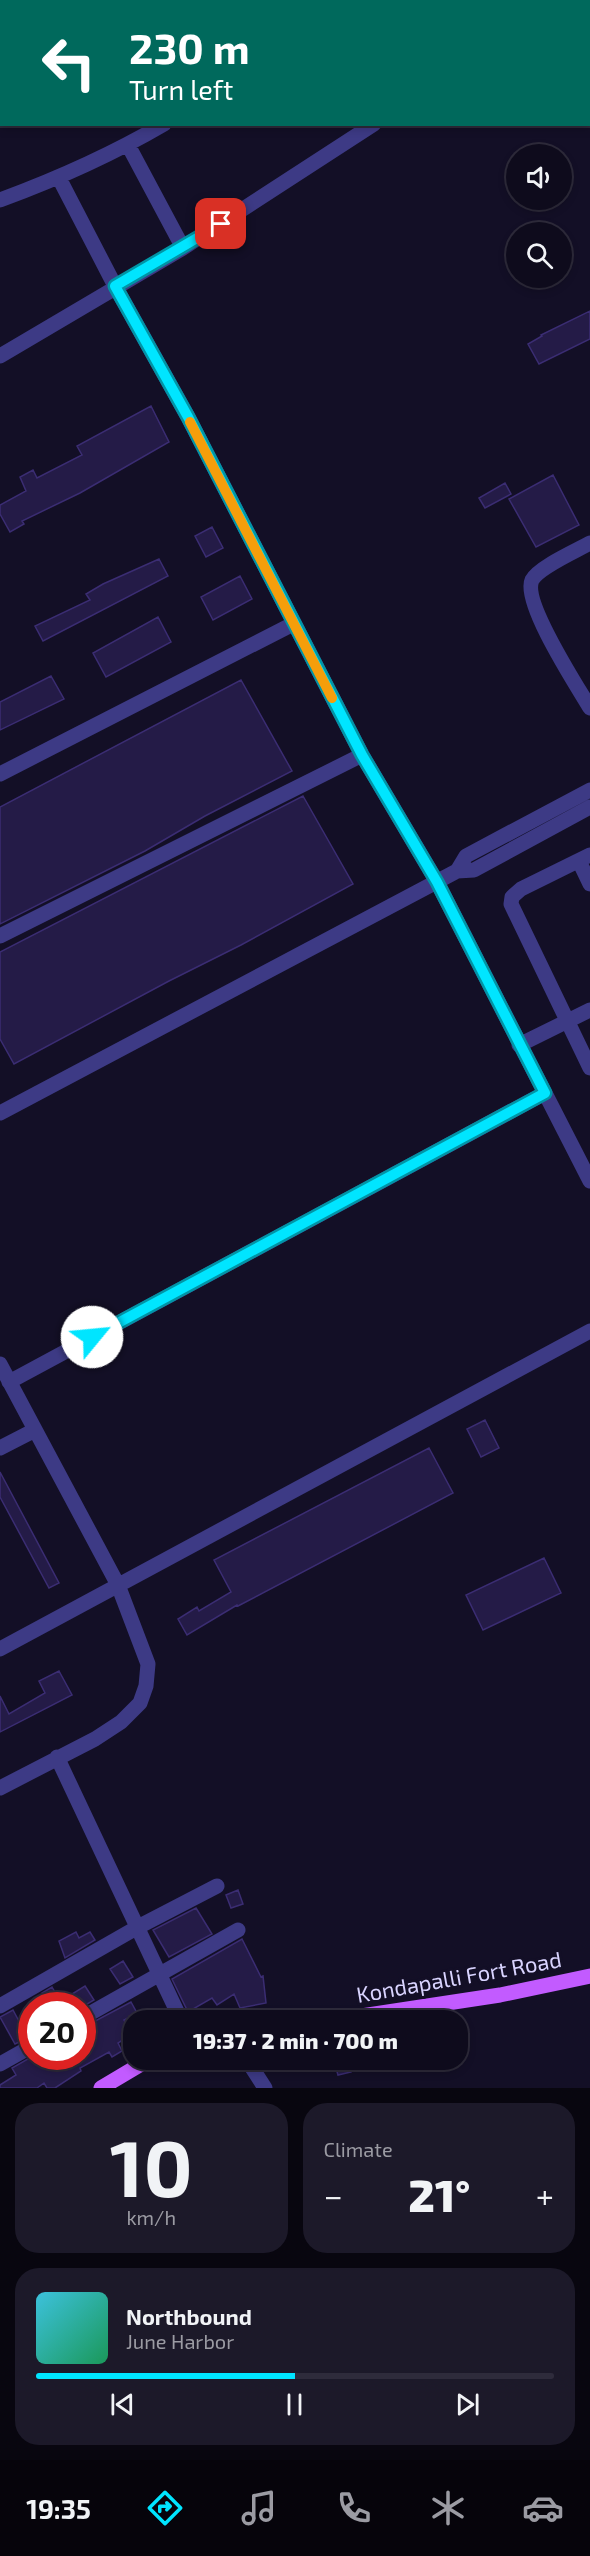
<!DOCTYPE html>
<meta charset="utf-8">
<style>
:root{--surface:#0e0b1c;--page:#1c1929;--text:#f1f3f6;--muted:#9b9ba3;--line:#2e2b3b;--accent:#00e5ff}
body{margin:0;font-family:"Exo 2",sans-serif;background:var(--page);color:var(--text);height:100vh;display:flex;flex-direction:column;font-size:22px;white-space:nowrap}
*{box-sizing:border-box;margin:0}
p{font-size:20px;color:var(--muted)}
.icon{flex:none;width:33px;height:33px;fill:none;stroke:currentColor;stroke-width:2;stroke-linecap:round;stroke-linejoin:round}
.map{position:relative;height:2088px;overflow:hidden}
.sheet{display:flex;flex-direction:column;gap:15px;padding:15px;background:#08060f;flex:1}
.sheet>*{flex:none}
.guide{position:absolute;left:0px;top:0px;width:591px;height:126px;box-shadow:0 3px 9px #0003,0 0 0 2px var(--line);background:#00695c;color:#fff;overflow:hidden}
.fabs{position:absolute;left:506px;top:144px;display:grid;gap:12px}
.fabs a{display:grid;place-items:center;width:66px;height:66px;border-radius:50%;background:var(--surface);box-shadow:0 3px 9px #0003,0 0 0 2px var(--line);font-size:30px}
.speed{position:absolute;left:18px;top:1992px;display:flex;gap:12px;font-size:30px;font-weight:700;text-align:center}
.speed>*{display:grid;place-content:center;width:78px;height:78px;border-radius:50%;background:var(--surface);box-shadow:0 3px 9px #0003,0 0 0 2px var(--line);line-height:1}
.speed .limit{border:9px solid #d22;background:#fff;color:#111}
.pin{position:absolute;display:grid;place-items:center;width:51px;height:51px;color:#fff;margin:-26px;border-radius:12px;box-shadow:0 3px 9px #0006}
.me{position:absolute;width:66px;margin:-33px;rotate:62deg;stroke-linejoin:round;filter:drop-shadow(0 0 4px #0008)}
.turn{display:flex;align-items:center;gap:21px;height:126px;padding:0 30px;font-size:27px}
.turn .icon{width:78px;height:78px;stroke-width:2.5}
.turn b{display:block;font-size:42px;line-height:51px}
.big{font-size:45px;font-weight:800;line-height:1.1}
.sheet .card{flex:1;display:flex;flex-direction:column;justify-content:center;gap:9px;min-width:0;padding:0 21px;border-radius:24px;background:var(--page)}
.sheet .dial{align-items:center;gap:0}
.dial b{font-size:78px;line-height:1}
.song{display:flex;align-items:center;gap:18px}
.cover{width:72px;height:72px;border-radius:9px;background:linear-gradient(135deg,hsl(190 70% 55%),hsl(150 70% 35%))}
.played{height:6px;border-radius:3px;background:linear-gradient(90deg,var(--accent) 50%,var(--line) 50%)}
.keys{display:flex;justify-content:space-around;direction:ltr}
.heat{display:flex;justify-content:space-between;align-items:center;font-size:33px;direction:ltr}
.sheet .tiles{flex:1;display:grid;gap:15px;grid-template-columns:1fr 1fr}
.card:last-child{grid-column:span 2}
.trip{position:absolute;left:123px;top:2010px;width:345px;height:60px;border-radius:24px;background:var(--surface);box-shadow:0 3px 9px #0003,0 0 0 2px var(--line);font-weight:800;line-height:60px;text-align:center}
.tab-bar{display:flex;height:96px;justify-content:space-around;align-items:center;background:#06040b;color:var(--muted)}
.tab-bar .icon{width:42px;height:42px}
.tab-bar .active{color:var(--accent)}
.tab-bar b{font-size:27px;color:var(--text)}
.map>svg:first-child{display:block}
</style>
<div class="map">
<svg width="590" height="2088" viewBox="0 0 590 2088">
<rect width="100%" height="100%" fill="#130f26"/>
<path fill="#241b47" stroke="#3b2d73" stroke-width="1.5" d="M590,311v28l-51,25 -11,-20 14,-8 -1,-1z
M151,406l18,36 -89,51 -58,28 2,3 -14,8 -10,-18v-9l26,-14 -6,-14 13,-7 4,8 45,-23 -5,-9z
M553,475l26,50 -43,22 -27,-48z
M505,483l6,11 -26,14 -6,-10z
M212,527l11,21 -17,9 -11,-21z
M159,559l9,17 -125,65 -8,-15 55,-26 -4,-6 17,-10z
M240,576l12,23 -39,21 -12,-23z
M158,617l13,25 -65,35 -13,-24z
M51,676l13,23 -64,31v-28z
M241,680l51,91 -87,45 -60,35 -145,73v-117z
M303,796l50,88 -112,61 -72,36 -155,83 -14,-25v-87z
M485,1420l14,28 -18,9 -14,-28z
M429,1448l24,45 -215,113 -1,-1 -50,30 -9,-16 19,-12 2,4 32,-19 -17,-32z
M0,1472l59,111 -10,5 -49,-91z
M544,1558l17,35 -78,37 -17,-35z
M59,1671l13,24 -72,37v-36l9,18 36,-21 -6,-12z
M238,1890l5,14 -12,4 -5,-13z
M196,1908l16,26 -43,23 -16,-27z
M76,1932l3,6 11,-6 5,8 -30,18 -6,-17z
M242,1939l19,38 2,-1 3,27 -26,5 -6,-14 -17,11 -5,-7 -24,14 -16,-33z
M123,1961l10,16 -13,7 -10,-15z
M85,1986l9,14 -12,7 -3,-1 -7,-12z
M52,1987l8,14 -12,5 -6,-13z
M131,2002l6,11 -13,7 8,14 -14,9 4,8 -10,6 -3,-5 -29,16 1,3 -26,17h-8l-3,-5 -7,5h-37v-3l16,-10 -4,-7 21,-12h8l6,10 16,-10h19v-10l6,-3 -6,-10v-5z
M13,2010l7,13 12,-6v19l-17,8 -15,-27z
M348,2060l3,12 -13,3 -4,-14z"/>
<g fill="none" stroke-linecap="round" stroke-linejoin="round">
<path stroke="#3d3a85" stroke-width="15" d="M128,145l55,103
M59,178l56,108 73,131 174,338 75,127 153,299
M0,200c57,-21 111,-45 164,-76
M0,356l183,-108 191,-124
M590,543c-14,8 -51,24 -58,37 -10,22 45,106 58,128
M0,774l293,-150
M590,855l-69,34 -9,8 -1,7 79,164
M579,861l11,23
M457,871l9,-15 124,-66
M0,936l362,-181
M519,1045l71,-35
M0,1113l457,-242 17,-1 116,-63
M0,1364l118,221 30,79 -2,22 -6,17 -19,19 -26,17 -95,49
M9,1382l536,-289
M0,1448l35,-18
M0,1649l590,-318
M57,1757l124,263
M0,2006l138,-79 79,-41
M82,2018l156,-88
M247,2060l18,28
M0,2064l32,-18"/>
<path stroke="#c25bff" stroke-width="15" d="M335,2020l165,-25 90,-19
M101,2088l47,-28"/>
</g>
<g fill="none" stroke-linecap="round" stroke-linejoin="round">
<defs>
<path id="route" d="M92,1337l453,-244 -108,-211 -75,-127 -174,-338 -73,-131 106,-62"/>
</defs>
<use href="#route" stroke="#0095a6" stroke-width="15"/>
<use href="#route" stroke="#00e5ff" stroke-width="10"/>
<path stroke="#f59e0b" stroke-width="10" d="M190,422l142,276"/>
</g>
<g text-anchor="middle" stroke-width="6" stroke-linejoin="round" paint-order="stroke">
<g font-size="22" fill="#d9d4ff" stroke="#130f26">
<text transform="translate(459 1977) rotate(-10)" y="8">Kondapalli Fort Road</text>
</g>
</g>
</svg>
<div class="fabs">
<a><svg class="icon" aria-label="sound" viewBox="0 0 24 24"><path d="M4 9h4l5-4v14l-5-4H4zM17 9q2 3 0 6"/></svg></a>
<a><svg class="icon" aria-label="search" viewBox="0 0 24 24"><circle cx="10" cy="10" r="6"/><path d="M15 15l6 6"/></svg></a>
</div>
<div class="speed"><div class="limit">20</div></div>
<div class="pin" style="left:221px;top:224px;background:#d93025"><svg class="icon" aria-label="arrive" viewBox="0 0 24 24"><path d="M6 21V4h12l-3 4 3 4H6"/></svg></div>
<svg class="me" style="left:92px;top:1337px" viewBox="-20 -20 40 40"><circle r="19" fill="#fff"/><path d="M0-13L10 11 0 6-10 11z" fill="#00e5ff"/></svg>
<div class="trip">19:37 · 2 min · 700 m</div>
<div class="guide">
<div class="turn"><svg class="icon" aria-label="left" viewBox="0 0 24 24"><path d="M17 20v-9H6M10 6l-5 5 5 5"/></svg><div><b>230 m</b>Turn left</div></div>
</div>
</div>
<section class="sheet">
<div class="tiles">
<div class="card dial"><b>10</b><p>km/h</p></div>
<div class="card"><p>Climate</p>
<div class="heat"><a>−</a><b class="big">21°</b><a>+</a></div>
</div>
<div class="card">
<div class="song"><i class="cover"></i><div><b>Northbound</b><p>June Harbor</p></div></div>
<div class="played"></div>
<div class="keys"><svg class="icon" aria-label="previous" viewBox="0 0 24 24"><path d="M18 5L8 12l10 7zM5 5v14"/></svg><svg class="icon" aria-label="pause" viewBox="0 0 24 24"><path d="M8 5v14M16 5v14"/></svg><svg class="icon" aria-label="next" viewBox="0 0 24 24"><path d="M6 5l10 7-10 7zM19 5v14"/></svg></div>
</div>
</div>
</section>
<nav class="tab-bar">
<b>19:35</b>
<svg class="icon active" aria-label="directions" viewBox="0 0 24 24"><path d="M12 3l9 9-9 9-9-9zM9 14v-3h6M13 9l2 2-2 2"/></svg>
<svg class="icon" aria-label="music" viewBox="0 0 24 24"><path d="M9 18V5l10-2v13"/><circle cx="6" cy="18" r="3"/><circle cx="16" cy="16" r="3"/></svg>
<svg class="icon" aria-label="phone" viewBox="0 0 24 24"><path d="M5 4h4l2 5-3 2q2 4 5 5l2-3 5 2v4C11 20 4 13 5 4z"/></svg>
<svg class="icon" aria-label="climate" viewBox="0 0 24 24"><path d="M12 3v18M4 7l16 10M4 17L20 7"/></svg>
<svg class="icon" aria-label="car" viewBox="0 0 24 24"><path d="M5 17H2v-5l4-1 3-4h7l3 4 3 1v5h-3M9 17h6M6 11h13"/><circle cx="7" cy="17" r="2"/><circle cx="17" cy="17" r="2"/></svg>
</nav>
